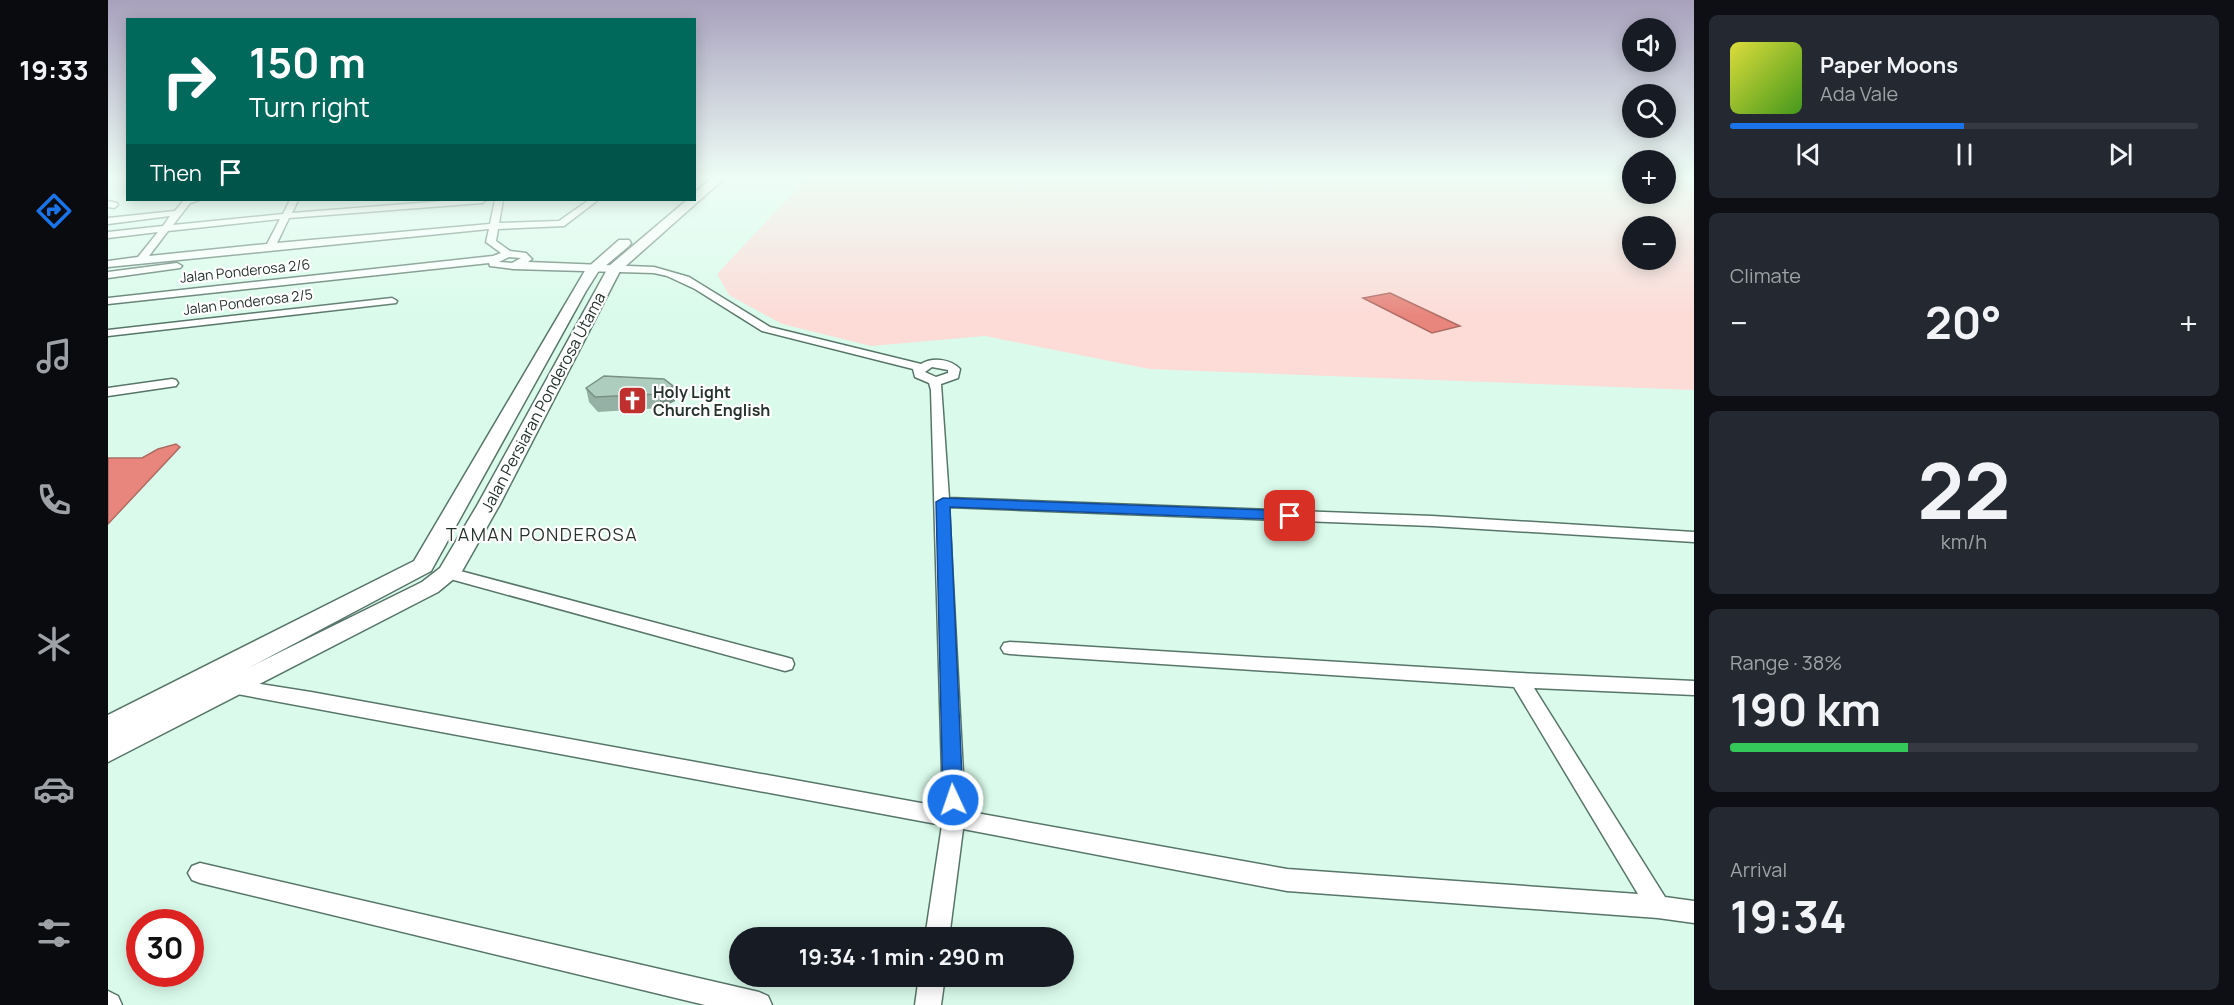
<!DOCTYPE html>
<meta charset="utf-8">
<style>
:root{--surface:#171b24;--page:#242831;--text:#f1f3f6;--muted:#9ea1a6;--line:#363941;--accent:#1a73e8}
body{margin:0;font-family:Manrope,sans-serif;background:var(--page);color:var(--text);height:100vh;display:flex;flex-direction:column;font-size:22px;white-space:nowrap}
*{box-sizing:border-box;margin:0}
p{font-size:20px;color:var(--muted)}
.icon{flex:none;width:33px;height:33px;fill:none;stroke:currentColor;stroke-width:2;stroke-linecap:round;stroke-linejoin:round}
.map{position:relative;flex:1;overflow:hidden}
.panel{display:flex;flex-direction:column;gap:15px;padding:15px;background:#0d0f14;width:540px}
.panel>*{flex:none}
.guide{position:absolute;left:18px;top:18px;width:570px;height:183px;border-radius:0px;box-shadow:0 3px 15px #0003;background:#00695c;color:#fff;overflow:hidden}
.tools{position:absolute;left:1514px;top:18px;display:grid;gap:12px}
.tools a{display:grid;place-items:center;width:54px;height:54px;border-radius:50%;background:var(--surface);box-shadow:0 3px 15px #0003;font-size:30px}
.speed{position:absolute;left:18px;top:909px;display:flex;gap:12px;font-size:30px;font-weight:700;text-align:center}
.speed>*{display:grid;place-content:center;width:78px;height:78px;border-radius:50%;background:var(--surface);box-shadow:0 3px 15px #0003;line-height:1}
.speed .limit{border:9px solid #d22;background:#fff;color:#111}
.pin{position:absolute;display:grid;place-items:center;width:51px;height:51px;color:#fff;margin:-26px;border-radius:12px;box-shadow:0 3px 9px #0006}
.me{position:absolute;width:66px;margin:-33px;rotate:357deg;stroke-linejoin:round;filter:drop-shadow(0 0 4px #0008)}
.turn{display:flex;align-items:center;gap:21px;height:126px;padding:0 24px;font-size:27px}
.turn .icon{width:78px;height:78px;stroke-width:2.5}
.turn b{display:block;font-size:42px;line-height:51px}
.then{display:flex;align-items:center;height:57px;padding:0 24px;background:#0003;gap:12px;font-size:22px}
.big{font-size:45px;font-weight:700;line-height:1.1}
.panel .tile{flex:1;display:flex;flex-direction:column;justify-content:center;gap:9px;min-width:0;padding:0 21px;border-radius:9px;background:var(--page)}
.panel .dial{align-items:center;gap:0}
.dial b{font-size:78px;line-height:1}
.song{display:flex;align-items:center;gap:18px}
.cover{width:72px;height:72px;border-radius:9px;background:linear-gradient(135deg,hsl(60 70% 55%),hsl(100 70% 35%))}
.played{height:6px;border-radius:3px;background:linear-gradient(90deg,var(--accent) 50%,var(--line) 50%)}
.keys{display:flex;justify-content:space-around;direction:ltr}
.heat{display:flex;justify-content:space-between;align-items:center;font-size:33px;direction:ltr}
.charge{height:9px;border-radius:4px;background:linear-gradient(90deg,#34c759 38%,var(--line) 0)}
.trip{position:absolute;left:621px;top:927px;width:345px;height:60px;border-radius:30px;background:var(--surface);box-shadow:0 3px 15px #0003;font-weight:700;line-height:60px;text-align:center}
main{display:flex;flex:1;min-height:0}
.tab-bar{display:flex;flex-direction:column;width:108px;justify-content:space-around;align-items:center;background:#090b0e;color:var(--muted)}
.tab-bar .icon{width:42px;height:42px}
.tab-bar .current{color:var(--accent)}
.tab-bar b{font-size:27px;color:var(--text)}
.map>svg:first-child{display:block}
</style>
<main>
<nav class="tab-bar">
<b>19:33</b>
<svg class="icon current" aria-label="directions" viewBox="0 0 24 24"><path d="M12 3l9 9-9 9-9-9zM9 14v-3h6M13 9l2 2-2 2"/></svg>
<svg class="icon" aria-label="music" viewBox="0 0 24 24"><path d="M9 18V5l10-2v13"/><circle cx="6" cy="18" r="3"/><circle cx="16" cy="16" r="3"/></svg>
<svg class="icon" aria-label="phone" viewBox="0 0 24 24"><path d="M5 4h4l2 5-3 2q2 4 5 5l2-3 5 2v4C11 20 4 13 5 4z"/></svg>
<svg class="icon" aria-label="climate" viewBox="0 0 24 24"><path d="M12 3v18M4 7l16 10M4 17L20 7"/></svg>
<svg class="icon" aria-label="car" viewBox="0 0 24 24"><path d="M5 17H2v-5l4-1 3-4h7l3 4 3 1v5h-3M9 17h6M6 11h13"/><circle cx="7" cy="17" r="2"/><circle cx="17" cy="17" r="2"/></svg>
<svg class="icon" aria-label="filters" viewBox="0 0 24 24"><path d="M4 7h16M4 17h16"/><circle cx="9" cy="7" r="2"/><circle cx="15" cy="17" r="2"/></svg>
</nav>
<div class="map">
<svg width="1586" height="1005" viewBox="0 0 1586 1005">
<rect width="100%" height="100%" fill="#dafbec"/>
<path fill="#fddbd7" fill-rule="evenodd" d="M701,176h823v18h33v-18h29v214l-545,-21 -164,-33 -114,10 -89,-22 -53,-29 -12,-21zM1524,226h33v34h-33z"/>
<path fill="#e8857c" stroke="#ae6c64" stroke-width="1.5" d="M1282,293l70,33 -28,7 -69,-35z
M68,444l4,3 -72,77v-66h34l16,-9z"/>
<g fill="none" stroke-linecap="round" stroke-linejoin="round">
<defs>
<path id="minor" d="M0,176h17l-17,4z
M76,200h16l-10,3 -17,22 110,-11 7,-14h8l-6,13 165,-13h29l-4,3 -193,15 -12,25 213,-19 5,-24h8l-4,23 60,-2 30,-21h9l-34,26 -66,3 -2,12 14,10 16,2 6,6 -4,3 126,5 35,10 81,50 151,37c12,-7 29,-5 39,5l-2,9 -17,6 8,114 483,18 262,16v10l-262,-16 -483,-19 16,304 322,58 351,25 -124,-207 -504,-33 -6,-1 -3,-5 3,-5 6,-1 510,31 174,8v14l-160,-7 131,209 29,4v22l-36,-5 -371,-27 -324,-62 -14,109h-24l17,-113 -721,-134 -2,-5 2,-5 7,-2 83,13 632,115 -12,-417 -2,-7 -14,-6 -2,-8 -151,-38 -67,-42 -28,-13 -13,-3 -141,-4 -23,-3 -1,-3 -381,41v-6l385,-42 8,-3 -15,-11 3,-13 -381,38v-6l30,-4 20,-25 -50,6v-6l55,-6 7,-10 -62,8v-6l67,-7zM172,219l-13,25 -118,12 19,-25zM401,257l11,1h1l-9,5 -13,-1zM824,367l16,3v3l-12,4 -11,-5z
M0,201l9,2 1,2 -4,3 -6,-1z
M69,263l5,3 -2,2 -72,10v-6z
M284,298l5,3 -1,2 -288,33v-6z
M64,379l4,1 2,3 -2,3 -68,10v-8z
M341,568l336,89 7,2 2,5 -2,5 -7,2 -342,-94 -2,-4 2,-4z
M92,863l559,129 9,4 4,9h-67l-505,-122 -8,-3 -4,-7 4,-7z
M811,976h26l-4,29h-26z
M0,991l10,5 4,9h-14z"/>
<path id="secondary" d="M606,176h13l-107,95 -120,233 -39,69 -23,19 -330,170v-47l306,-154 172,-292 33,-29h10l2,3 -2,3 -31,26 -12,19 -155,280 -181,96 172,-85 18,-14 38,-64 131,-238 78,-66h7v-7z"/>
</defs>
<use href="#minor" stroke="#587569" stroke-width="3"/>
<use href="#secondary" stroke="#587569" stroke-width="3"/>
<use href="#minor" fill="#fff" fill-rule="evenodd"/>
<use href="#secondary" fill="#fff" fill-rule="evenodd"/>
</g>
<path fill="#95b0a4" d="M556,379l11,22 -14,7 -63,4 -9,-10 -3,-14z"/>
<path fill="#799086" d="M565,386l2,15 -14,7 -2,-14z"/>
<path fill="#adcdbf" stroke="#799086" stroke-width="1.5" d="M496,376l60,3 9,7 -14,8 -64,3 -9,-9z"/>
<linearGradient id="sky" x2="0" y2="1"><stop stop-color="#a8a1bd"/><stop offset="0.56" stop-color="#eefdf6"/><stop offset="1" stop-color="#eefdf6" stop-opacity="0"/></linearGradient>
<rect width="1586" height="317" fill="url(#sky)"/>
<path fill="#1a73e8" stroke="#114b97" stroke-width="1.5" d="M835,498l347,13 7,5 -7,4 -340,-13 13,293 -3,6 -7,2 -7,-2 -3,-6 -7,-298z"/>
<defs>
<symbol id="church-square" viewBox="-11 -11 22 22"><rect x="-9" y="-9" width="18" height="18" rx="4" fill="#be2f2e" stroke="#fff"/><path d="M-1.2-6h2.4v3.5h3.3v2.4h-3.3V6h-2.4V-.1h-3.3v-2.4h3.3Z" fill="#fff"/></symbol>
</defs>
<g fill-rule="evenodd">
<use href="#church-square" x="508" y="384" width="33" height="33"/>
</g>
<g text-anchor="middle" stroke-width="4.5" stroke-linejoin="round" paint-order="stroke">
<g font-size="14" fill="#26332d" stroke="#fff">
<text transform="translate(137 271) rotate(-6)" y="5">Jalan Ponderosa 2/6</text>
<text transform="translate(140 302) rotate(-7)" y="5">Jalan Ponderosa 2/5</text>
</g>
<g font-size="16" font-weight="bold" fill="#26332d" stroke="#fff" text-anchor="start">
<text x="545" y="398">Holy Light<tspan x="545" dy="18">Church English</tspan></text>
</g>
<g font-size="16" fill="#26332d" stroke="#fff">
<text transform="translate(435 402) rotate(-62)" y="6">Jalan Persiaran Ponderosa Utama</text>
</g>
<g font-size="18" letter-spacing="1.5" fill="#26332d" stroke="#fff">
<text x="434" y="541">TAMAN PONDEROSA</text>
</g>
</g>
</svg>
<div class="tools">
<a><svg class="icon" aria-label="sound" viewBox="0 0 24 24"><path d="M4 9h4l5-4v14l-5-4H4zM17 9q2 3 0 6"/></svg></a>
<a><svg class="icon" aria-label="search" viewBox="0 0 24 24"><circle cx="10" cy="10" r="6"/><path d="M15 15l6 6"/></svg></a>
<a>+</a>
<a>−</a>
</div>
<div class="speed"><div class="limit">30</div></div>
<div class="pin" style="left:1182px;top:516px;background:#d93025"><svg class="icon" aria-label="arrive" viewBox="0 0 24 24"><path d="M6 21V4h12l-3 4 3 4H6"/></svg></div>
<svg class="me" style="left:845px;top:800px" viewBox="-20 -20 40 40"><circle r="17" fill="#1a73e8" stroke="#fff" stroke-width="3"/><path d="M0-11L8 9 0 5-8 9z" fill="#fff"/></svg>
<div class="trip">19:34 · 1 min · 290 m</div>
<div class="guide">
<div class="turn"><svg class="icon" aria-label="right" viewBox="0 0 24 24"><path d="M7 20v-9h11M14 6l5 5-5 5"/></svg><div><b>150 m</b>Turn right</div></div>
<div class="then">Then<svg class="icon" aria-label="arrive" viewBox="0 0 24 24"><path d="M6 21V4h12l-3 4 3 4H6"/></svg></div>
</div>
</div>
<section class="panel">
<div class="tile">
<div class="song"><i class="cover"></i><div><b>Paper Moons</b><p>Ada Vale</p></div></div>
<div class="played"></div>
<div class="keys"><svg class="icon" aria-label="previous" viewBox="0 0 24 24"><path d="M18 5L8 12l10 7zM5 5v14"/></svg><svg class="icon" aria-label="pause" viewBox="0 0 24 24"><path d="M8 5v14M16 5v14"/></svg><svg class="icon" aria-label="next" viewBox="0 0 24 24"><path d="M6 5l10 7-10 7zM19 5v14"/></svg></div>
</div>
<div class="tile"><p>Climate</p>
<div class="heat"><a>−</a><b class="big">20°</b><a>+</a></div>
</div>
<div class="tile dial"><b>22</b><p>km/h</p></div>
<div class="tile"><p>Range · 38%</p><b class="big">190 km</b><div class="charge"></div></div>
<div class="tile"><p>Arrival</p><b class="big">19:34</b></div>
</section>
</main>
